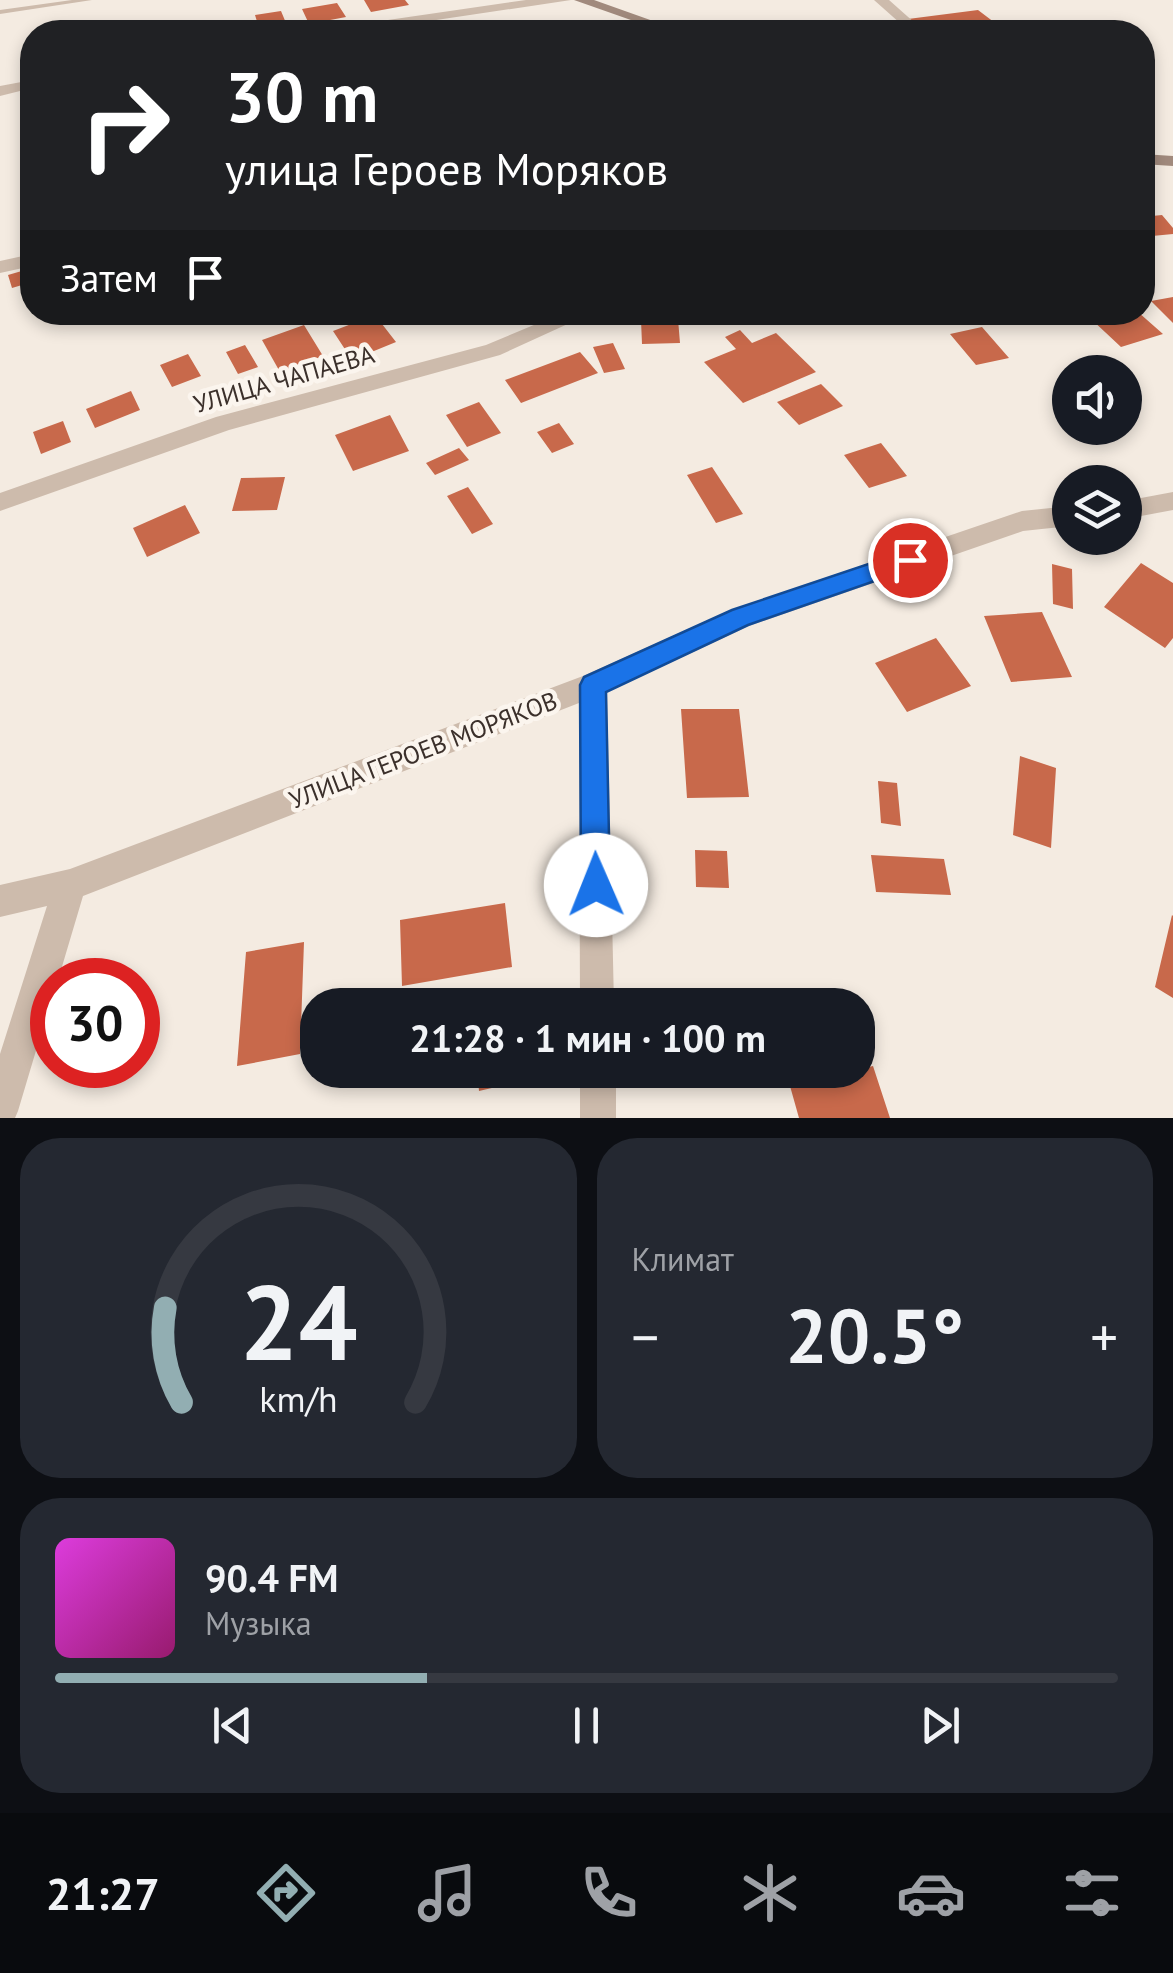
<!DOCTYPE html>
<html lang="ru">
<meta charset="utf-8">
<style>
:root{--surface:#171b24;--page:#242831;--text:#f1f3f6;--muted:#9ea1a6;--line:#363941;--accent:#92aeb2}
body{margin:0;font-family:"PT Sans",sans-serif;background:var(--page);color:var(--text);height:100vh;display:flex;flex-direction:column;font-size:38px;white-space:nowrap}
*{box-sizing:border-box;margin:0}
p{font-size:32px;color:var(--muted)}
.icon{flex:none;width:55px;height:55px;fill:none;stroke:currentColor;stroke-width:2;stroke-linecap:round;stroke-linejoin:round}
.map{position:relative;height:1118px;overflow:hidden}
.details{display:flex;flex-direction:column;gap:20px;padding:20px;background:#0d0f14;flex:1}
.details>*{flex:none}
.top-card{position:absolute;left:20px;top:20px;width:1135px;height:305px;border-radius:40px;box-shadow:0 5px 15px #0003;background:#202124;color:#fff;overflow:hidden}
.controls{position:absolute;left:1052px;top:355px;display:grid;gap:20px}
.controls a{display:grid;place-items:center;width:90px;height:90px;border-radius:50%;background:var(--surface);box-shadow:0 5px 15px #0003;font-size:50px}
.speed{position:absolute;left:30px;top:958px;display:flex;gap:20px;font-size:50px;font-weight:700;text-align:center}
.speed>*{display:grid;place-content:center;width:130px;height:130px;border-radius:50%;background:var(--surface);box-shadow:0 5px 15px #0003;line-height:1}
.speed .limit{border:15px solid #d22;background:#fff;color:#111}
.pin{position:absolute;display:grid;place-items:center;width:85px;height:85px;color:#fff;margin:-42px;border:5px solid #fff;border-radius:50%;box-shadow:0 2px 10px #0007}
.me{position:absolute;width:110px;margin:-55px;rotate:359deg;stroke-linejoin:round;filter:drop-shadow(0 0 8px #0008)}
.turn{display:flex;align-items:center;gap:35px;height:210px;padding:0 40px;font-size:45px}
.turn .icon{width:130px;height:130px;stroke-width:2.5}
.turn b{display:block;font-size:70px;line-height:85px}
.then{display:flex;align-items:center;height:95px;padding:0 40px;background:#0003;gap:20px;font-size:38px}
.big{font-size:75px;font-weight:800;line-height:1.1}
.details .tile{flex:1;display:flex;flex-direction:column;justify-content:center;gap:15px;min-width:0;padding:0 35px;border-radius:40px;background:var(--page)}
.details .dial{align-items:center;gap:0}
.dial svg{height:260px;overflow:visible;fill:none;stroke:var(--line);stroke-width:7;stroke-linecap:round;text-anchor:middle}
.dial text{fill:var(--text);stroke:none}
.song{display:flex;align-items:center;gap:30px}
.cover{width:120px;height:120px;border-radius:15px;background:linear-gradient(135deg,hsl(300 70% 55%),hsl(320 70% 35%))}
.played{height:10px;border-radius:5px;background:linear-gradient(90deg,var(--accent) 35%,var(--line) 35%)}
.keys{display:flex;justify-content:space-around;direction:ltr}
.heat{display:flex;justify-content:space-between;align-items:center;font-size:55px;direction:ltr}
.details .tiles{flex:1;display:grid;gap:20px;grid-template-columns:1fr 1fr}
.tile:last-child{grid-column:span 2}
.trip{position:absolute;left:300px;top:988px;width:575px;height:100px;border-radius:40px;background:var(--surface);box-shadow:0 5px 15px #0003;font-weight:800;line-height:100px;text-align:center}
.tabs{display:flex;height:160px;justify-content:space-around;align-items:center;background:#090b0e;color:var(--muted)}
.tabs .icon{width:70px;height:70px}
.tabs .current{color:var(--accent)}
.tabs b{font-size:45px;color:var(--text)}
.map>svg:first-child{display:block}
</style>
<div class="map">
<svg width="1173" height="1118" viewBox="0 0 1173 1118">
<rect width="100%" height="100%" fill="#f4ebe1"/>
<path fill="#c8694b" d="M364,0h41l4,5 -38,7z
M337,3l9,14 -37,7 -7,-15z
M978,10l29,22h-63l-8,-6 -18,2 -10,-9z
M281,11l5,12 -27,5 -4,-13z
M481,20l5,12h-35l-3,-8z
M1162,215l11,13v6l-21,2 -10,-11v-8z
M32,268v14l-20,6 -4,-13z
M1173,297v26l-22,-22z
M1111,312h27l25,22 -42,13 -31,-29z
M375,315l21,27 -44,18 -19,-29z
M678,319l2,24 -38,1 -1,-24z
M304,325l19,31 -43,16 -18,-32z
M982,327l27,31 -33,7 -26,-31z
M740,330l12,13 24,-10 40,39 -73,31 -39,-41 32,-13 -11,-12z
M613,343l12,26 -21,4 -11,-26z
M245,345l13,22 -20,7 -12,-22z
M580,352l18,21 -77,30 -16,-23z
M188,354l13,22 -29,11 -12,-22z
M821,384l22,22 -44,19 -22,-23z
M131,391l9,19 -45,18 -9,-19z
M479,402l22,31 -34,14 -21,-32z
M390,415l19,36 -56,20 -18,-36z
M63,421l8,21 -30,12 -8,-22z
M559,423l15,21 -22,9 -15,-21z
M881,443l26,33 -38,12 -25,-33z
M459,448l10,12 -34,15 -9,-12z
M712,467l31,47 -27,9 -29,-48z
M285,477l-8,33 -45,1 9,-33z
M468,487l25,37 -21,10 -25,-38z
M185,505l15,28 -53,24 -14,-29z
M1141,563l32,20v55l-8,10 -61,-41z
M1052,564l20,5 1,40 -20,-5z
M1042,612l30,65 -61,5 -27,-66z
M936,638l35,48 -64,26 -32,-49z
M681,709h58l10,88 -62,1z
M1020,756l36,12 -5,80 -38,-13z
M878,781l19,2 4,43 -20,-3z
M695,850l32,1 2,37 -33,-1z
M871,855l73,4 7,36 -75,-3z
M505,903l7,64 -110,19 -2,-66z
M1172,915l1,1v82l-18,-11z
M304,942l-4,112 -63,12 9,-114z
M873,1066l17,52h-91l-9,-32z
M477,1070h57v8l-55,13z"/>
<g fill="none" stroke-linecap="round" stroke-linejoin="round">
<path fill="#cdbbac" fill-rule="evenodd" d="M72,0h20l-92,14v-4z"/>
<path fill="#cdbbac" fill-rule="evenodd" d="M526,0h45l-215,32h-30l7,-4z
M874,0h15l36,32h-15z
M32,80v8l-32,8v-10z
M32,254v12l-32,7v-12z
M565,312h29l-94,43 -271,75 -229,81v-18l216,-76 270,-72z
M1173,492v18l-48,9v-18z
M1070,506v20l-47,5 -274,95 -142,66 7,313h-34l-1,-302 -496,193 -25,84h-6v17l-34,114 -3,7h-15v-64l47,-148 -47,11v-32l70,-16 513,-193 148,-66 291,-99z
M580,1070h36v48h-36z"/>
<path fill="#a18a7d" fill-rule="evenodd" d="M574,0h20l90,32h-19z
M1142,154l31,2v10l-31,-2z"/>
</g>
<path fill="#1a73e8" stroke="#114b97" stroke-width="2.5" d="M910,550l8,3 3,7 -3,6 -170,59 -142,67 4,193 -4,10 -10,5 -11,-5 -4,-10 -1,-200 4,-8 148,-67z"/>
<g text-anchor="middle" stroke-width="9" stroke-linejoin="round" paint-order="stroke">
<g font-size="25" fill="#3b302b" stroke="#fbf5ee">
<text transform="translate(284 379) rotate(-16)" y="9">УЛИЦА ЧАПАЕВА</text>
<text transform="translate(423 750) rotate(-21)" y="9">УЛИЦА ГЕРОЕВ МОРЯКОВ</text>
</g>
</g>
</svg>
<div class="controls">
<a><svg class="icon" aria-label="sound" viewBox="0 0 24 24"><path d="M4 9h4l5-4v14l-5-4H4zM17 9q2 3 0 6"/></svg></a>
<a><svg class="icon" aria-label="layers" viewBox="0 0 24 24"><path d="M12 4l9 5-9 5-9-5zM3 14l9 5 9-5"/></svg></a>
</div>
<div class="speed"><div class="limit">30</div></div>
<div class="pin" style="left:910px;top:560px;background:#d93025"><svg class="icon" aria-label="arrive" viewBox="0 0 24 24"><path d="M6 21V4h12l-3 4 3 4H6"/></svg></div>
<svg class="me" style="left:596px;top:885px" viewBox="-20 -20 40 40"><circle r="19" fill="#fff"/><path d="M0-13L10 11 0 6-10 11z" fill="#1a73e8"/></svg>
<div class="trip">21:28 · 1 мин · 100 m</div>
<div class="top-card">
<div class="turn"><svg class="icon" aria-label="right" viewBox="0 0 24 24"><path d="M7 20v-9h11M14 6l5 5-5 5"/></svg><div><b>30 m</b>улица Героев Моряков</div></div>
<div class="then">Затем<svg class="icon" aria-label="arrive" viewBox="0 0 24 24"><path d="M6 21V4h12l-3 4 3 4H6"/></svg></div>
</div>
</div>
<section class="details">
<div class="tiles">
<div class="tile dial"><svg viewBox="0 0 100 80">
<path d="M14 69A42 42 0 1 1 86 69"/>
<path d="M14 69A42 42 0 0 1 9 40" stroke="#92aeb2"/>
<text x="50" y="56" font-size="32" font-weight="700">24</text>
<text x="50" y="72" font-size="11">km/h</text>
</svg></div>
<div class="tile"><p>Климат</p>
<div class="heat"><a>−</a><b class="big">20.5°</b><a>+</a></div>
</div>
<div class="tile">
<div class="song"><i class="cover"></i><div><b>90.4 FM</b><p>Музыка</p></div></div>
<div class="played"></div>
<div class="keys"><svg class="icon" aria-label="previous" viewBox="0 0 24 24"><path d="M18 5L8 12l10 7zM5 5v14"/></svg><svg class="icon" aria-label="pause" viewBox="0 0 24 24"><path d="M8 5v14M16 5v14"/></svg><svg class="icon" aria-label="next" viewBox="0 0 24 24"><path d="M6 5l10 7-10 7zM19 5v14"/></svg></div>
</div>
</div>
</section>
<nav class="tabs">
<b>21:27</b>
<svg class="icon current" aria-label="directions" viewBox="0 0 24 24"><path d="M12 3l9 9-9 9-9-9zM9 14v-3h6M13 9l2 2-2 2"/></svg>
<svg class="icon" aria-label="music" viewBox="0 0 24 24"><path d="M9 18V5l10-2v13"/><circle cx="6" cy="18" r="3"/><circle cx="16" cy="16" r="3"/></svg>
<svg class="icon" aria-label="phone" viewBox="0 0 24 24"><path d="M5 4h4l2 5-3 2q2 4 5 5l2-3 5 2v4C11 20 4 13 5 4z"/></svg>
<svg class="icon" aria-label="climate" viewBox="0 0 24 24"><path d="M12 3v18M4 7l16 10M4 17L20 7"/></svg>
<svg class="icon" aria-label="car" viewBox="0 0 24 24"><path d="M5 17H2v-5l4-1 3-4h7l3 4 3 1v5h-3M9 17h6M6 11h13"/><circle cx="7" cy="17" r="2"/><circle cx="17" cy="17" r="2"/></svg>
<svg class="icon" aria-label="filters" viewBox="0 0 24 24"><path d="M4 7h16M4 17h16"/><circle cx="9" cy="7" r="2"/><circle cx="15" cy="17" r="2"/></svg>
</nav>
